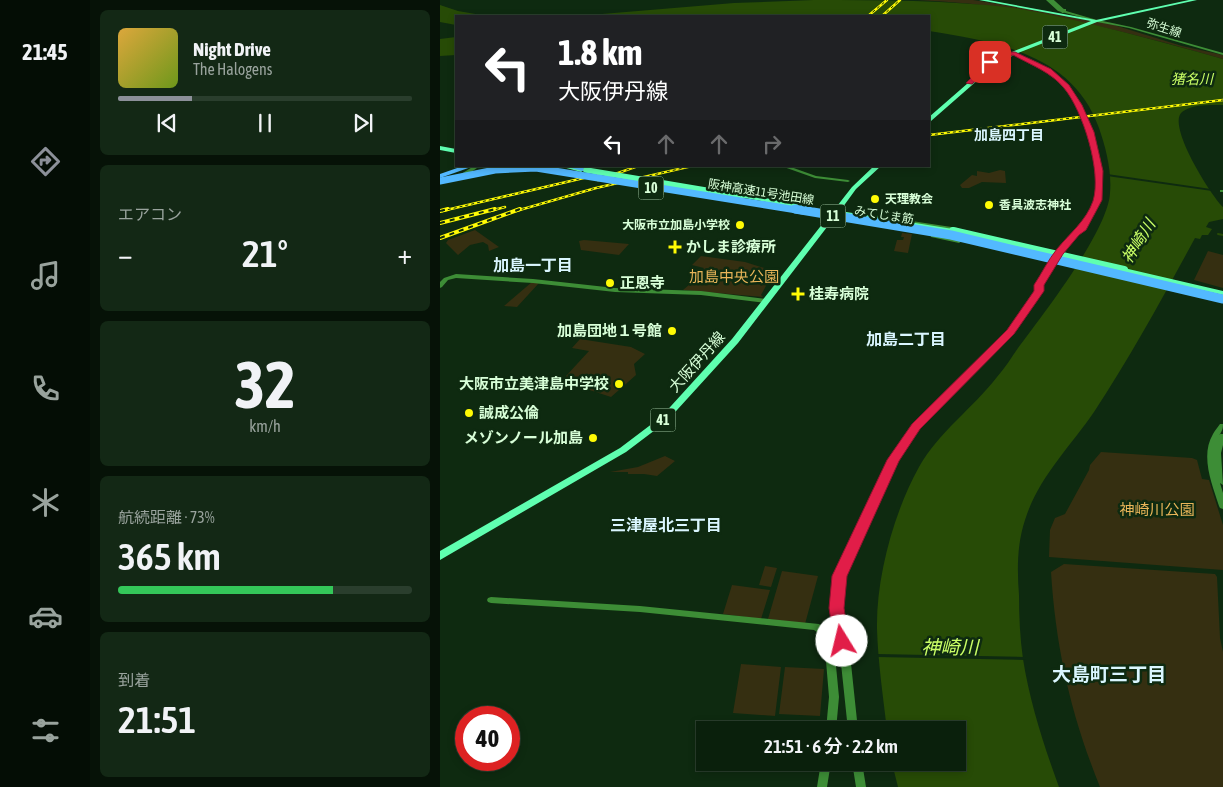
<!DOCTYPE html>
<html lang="ja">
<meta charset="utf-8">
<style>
:root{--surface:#0a200c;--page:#132815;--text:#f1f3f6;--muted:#99a39d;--line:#2a3e2d;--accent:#8c9099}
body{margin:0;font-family:"Asap Condensed","Noto Sans JP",sans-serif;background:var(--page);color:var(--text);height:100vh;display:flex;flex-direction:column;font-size:19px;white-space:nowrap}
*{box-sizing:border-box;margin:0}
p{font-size:16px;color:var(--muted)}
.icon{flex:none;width:28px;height:28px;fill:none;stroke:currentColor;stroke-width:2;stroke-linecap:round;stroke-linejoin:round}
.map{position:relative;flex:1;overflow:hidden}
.sheet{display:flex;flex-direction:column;gap:10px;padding:10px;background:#061207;width:350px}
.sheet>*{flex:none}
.hud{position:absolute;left:15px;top:15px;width:475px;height:152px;border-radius:0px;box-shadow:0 2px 8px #0003,0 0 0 1px var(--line);background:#202124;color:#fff;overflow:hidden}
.speed{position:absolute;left:15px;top:706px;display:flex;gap:10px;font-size:25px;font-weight:700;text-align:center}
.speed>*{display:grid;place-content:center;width:65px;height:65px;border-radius:50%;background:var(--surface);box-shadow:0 2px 8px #0003,0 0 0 1px var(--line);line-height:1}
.speed .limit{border:8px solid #d22;background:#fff;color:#111}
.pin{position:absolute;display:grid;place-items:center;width:42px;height:42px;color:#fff;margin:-21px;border-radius:10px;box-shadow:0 2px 8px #0006}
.me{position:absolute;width:55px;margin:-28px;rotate:351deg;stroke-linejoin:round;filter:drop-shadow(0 0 4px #0008)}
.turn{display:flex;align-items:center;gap:18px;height:105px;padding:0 20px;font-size:22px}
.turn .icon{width:65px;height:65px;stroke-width:2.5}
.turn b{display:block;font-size:35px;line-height:42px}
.lanes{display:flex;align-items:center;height:48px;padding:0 20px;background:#0003;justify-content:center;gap:25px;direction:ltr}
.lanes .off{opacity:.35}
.big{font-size:38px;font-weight:600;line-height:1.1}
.sheet .widget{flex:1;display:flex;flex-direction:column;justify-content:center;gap:8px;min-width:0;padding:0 18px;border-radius:8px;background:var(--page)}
.sheet .dial{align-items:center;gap:0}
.dial b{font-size:65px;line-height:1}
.song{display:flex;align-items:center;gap:15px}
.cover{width:60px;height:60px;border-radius:8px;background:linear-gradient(135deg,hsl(40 70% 55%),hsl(80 70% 35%))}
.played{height:5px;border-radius:2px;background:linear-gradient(90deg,var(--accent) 25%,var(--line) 25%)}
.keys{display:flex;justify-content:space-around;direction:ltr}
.heat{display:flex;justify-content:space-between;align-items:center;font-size:28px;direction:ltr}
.charge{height:8px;border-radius:4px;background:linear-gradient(90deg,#34c759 73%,var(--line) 0)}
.trip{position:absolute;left:256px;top:721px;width:270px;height:50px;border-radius:0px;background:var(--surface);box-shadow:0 2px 8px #0003,0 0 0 1px var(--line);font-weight:600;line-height:50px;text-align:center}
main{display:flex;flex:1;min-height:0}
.tabs{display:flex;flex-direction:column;width:90px;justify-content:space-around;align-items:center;background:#040d05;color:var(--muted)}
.tabs .icon{width:35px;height:35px}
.tabs .on{color:var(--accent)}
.tabs b{font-size:22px;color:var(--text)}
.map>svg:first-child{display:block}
</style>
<main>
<nav class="tabs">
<b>21:45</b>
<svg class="icon on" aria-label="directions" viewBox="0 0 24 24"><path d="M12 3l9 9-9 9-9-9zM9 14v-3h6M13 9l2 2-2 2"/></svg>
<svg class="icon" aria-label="music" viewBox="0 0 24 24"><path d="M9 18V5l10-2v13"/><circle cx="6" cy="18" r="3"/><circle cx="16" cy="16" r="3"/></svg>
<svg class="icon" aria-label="phone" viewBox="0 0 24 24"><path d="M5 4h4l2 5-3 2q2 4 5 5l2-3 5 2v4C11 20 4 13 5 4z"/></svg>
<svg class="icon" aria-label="climate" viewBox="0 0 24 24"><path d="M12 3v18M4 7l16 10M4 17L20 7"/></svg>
<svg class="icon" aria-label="car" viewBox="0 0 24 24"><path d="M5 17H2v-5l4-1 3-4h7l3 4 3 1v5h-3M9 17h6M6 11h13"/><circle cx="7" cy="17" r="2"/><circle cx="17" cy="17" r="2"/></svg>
<svg class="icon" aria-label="filters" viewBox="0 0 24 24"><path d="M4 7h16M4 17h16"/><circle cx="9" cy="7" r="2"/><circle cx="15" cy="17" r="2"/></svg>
</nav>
<section class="sheet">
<div class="widget">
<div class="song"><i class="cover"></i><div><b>Night Drive</b><p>The Halogens</p></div></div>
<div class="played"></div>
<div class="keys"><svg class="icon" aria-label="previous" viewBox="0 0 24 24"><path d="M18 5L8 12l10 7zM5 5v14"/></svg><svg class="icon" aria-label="pause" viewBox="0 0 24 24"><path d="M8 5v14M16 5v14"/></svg><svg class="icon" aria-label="next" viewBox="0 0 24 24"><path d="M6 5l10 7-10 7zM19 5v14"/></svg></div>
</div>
<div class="widget"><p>エアコン</p>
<div class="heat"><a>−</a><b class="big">21°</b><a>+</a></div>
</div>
<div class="widget dial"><b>32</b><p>km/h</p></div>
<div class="widget"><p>航続距離 · 73%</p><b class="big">365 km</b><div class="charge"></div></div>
<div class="widget"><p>到着</p><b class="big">21:51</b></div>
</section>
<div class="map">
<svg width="783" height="787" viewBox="0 0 783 787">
<rect width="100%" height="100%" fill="#0e2a10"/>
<path fill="#352f11" d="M477,0h56l26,4 115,21 68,21 41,9v4c-102,-29 -201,-55 -306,-59z
M560,170l5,1 1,12 -24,-1 -13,6h-7l-2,-3 12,-10 5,1v-5l12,2z
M35,230l24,17 -10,4 -1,-6 -5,-3 -13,3 -12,10 -12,-12 2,-3z
M462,233l10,1 -4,19 -14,-2 3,-11h6l1,-3h-3z
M144,240l45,4 -10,11 -38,-5 -2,-9z
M768,251l15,4v33l-29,-8z
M261,256l44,6 29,9 -13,24 2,2 -80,-7 20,-17 -3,-1 4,-4 -12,-3z
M92,282l7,1 -22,24 -13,-1z
M140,339l51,8 14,7 -11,10 2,11 -25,22 -46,-15 1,-6 23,-25 -17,-3z
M661,452l91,6 5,2 5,19 7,1 14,45v45l-174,-13 1,-27 5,-12 10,-4 24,-44 1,-5z
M225,456l10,5 -18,15 -13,-2h-16v-2h-18l28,-5z
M624,564l151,10 2,3 3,61 3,14v135h-123c-29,-72 -44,-137 -49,-215z
M325,566l12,2 -6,19 -12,-2z
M342,571l36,5 -13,48 -37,-5z
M292,585l38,5 -9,29 -38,-5z
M301,664l40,3 -6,49 -42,-3z
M345,667l39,2 -4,47 -41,-2z
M320,723l45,2 -1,5h-45z"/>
<path fill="#274b06" d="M374,0c66,0 135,0 200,8 68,12 140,32 209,51v46c-13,0 -31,-1 -41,7 -16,13 30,85 41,95v12l-14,3 -3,5 6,2 -4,6h-6l-2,4 -5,-1c-32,59 -64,118 -101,174 -24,35 -56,66 -69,108 -8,24 -8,50 -6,75 0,22 1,43 4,64 7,44 21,87 36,128h-161l-6,-24 66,-1v-32h-71c-4,-34 -9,-68 -10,-101 -1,-52 17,-117 42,-162 20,-35 54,-59 78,-90 8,-9 14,-19 21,-29 24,-32 90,-117 92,-155 2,-21 -4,-45 -11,-65 -26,-74 -102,-86 -170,-97v-15h-351l156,-13z
M0,5l18,6 29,5h-31v9l-16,-3z
M16,37v18l-16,1v-17z"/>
<path fill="#0e2a10" d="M667,174l104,15 1,2 -105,-15z
M437,654l148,3 1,3 -149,-3z"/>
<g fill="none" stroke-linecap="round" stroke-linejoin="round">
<path stroke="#274b06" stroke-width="2" d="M778,234l5,1"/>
<path fill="#3d8d36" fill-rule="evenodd" d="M606,0h4l10,9h6v2l31,9 -2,1 -37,-10z
M658,20l33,7 92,26v2l-94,-27 -32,-6z
M572,52h2l25,11 17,11 16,17 10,17 8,18 7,19 3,19 1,19 -2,18 -8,19 -18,20 -11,14 -18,28 -2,9 -20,30 -21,26 -72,71 -20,22 -12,20 -54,116 -2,32 9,46 8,76h-10l-8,-76 -7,-46 2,-32 54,-116 14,-23 20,-23 74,-69 21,-26 18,-28 2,-9 19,-29 12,-16 17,-17 8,-19 2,-18v-19l-4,-19 -6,-19 -8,-18 -10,-15 -15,-17 -17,-11 -24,-11z
M34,166h6l-15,10h-4v-2z
M341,166h7l28,10 32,4 2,1 -2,1 -33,-4z
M780,190h3v2h-3z
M432,215l86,13 3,2 -3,2 -88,-14 -1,-1z
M493,234l26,5 3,2 -3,2 -28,-6v-2z
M16,274l77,5 82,9 86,3 65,8 3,2 -3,2 -65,-8 -86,-3 -82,-9 -77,-5 -8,2 -6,7 -2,1v-6l4,-4z
M780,424h3c0,7 -2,7 -4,13l1,-3h3v11l-2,8 2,32 -3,-2 3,10v16l-3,-1 -1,-2c-7,-22 -19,-50 -6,-72 2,-4 5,-7 7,-10z
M51,597l149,9 179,18 12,8 2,3 6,62 -3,33h-10l3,-33 -5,-60 -10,-7 -174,-18 -149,-9 -3,-1 -1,-2 1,-2z
M381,762h10l-4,25h-10z
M412,762h10l4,25h-10z"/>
<path fill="#5fffb0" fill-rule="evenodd" d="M539,0h9l108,20 93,-20h8l-100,22 -79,31 -23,12 -64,56 -2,1v-5l62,-54 23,-12 77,-30z
M0,146l16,3v4l-16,-3z
M119,166h13l12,4 -3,2z
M434,166h7l-25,23 -16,22 113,18 2,1v2l-118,-18 -99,129 -71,78 -41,31 -186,108v-9l180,-103 41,-31 71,-78 99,-126 -3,-1v-2h6l18,-23z
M301,194l64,11 3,2 -3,2 -66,-12 -1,-1z
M681,268h3l99,23v4l-102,-23z"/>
<path fill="#53b9ff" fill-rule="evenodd" d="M23,166h11l-34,12v-4z
M124,166h14l11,4 -3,2z"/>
<defs>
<path id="rail-far1" d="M428,16l19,-16
M442,16l18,-16
M489,135l294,-35
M158,180l40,-14
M2,211l163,-38
M50,211l15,-4
M76,211l80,-23 96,-22"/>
<path id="rail" d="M0,211l8,-2
M0,223l55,-14
M0,238l80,-29"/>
</defs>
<use href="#rail-far1" stroke="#fffb04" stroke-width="2.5"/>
<use href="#rail" stroke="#fffb04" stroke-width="4"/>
<use href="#rail-far1" stroke="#0e2a10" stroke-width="1" stroke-dasharray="3" stroke-linecap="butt"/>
<use href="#rail" stroke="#0e2a10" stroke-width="2" stroke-dasharray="5" stroke-linecap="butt"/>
<path stroke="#3d8d36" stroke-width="4" d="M612,1l11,10"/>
<path stroke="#5fffb0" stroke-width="5.5" d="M146,170l155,26"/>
<path stroke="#5fffb0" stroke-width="8" d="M513,231l171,39"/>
<path stroke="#53b9ff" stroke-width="7" d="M0,181l55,-11 41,-2 267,43"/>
<path stroke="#53b9ff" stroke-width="9" d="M355,209l156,26 272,64"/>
</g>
<path fill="#e11d48" stroke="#92132f" d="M571,52h4l36,17 18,16 13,20 12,27 9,39 -1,29 -16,30 -7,5 -16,19 -19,31v6l-30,43 -94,95 -21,32 -52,115 -3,32 5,33 -2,4 -5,2 -6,-2 -2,-4 -5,-33 3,-32 55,-116 25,-36 95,-94 27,-39v-6c8,-12 14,-25 23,-36 13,-16 29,-28 36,-48 9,-29 -10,-90 -29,-113 -13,-16 -33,-23 -51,-33l-18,10 -23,19 -6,-1 22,-22h5z"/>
<g fill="#fffb04" stroke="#0e2a10" stroke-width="2">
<circle cx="435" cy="199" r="5"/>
<circle cx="549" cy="205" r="5"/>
<circle cx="300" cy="225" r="5"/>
<path d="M232.5 239.5h5v5h5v5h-5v5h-5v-5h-5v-5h5z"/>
<circle cx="170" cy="283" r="5"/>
<path d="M355.5 286.5h5v5h5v5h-5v5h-5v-5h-5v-5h5z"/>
<circle cx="232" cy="331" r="5"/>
<circle cx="179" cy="384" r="5"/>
<circle cx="29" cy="413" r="5"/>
<circle cx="153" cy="438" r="5"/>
</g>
<g text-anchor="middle" stroke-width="5" stroke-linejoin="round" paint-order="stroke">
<g font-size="12" fill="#d8ffd8" stroke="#0e2a10">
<text transform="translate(724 28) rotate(18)" y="4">弥生線</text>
<text transform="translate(321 192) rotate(9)" y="4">阪神高速11号池田線</text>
<text transform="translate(444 215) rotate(9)" y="4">みてじま筋</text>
</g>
<g font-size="12" font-weight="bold" fill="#d8ffd8" stroke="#0e2a10" text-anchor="start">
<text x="445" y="203">天理教会</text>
<text x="559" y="209">香具波志神社</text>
<text x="290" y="229" text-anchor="end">大阪市立加島小学校</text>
</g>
<g fill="#0e2a10" stroke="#9bbf9c" stroke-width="1">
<rect x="602.5" y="25.5" width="25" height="23" rx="4"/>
<rect x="198.5" y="176.5" width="25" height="23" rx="4"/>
<rect x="380.5" y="204.5" width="25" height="23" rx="4"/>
<rect x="210.5" y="408.5" width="25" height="23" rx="4"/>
</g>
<g font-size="14" font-weight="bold" fill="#d8ffd8">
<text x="615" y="42">41</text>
<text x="211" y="193">10</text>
<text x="393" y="221">11</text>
<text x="223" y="425">41</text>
</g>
<g font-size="14" font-style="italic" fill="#caff66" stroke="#0e2a10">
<text x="752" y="84">猪名川</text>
</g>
<g font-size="14" font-weight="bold" fill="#daf6ff" stroke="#0e2a10">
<text x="569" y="140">加島四丁目</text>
</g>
<g font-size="15" font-weight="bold" fill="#d8ffd8" stroke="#0e2a10" text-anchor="start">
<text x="246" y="252">かしま診療所</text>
<text x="180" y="288">正恩寺</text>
<text x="369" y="299">桂寿病院</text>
<text x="222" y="336" text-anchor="end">加島団地１号館</text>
<text x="169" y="389" text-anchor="end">大阪市立美津島中学校</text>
<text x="39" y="418">誠成公倫</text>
<text x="143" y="443" text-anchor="end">メゾンノール加島</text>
</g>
<g font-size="15" fill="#e9b559" stroke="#0e2a10">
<text x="294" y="282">加島中央公園</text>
<text x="717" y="515">神崎川公園</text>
</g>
<g font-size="15" fill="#d8ffd8" stroke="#0e2a10">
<text transform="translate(257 362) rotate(-48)" y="5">大阪伊丹線</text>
</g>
<g font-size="16" font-style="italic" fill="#caff66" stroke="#0e2a10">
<text transform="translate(698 241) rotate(-58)" y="6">神崎川</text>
</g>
<g font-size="16" font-weight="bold" fill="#daf6ff" stroke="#0e2a10">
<text x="93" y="271">加島一丁目</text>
<text x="466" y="345">加島二丁目</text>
<text x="226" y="531">三津屋北三丁目</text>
</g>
<g font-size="19" font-style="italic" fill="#caff66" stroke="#0e2a10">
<text x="510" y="654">神崎川</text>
</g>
<g font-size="19" font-weight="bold" fill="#daf6ff" stroke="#0e2a10">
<text x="669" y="681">大島町三丁目</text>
</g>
</g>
</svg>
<div class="speed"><div class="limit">40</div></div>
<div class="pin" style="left:550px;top:62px;background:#d93025"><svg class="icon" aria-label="arrive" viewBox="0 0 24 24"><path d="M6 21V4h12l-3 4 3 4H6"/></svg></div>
<svg class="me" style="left:402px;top:641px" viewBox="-20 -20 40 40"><circle r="19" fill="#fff"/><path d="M0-13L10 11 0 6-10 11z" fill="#e11d48"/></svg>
<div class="trip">21:51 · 6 分 · 2.2 km</div>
<div class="hud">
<div class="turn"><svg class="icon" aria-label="left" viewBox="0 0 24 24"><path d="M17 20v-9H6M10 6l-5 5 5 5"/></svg><div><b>1.8 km</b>大阪伊丹線</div></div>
<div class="lanes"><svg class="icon" aria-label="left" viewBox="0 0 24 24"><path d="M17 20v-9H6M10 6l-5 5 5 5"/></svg><svg class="icon off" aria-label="ahead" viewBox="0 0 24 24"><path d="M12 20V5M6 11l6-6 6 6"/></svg><svg class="icon off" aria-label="ahead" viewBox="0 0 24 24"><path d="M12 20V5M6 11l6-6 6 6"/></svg><svg class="icon off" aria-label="right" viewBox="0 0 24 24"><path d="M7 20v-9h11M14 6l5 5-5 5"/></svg></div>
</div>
</div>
</main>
